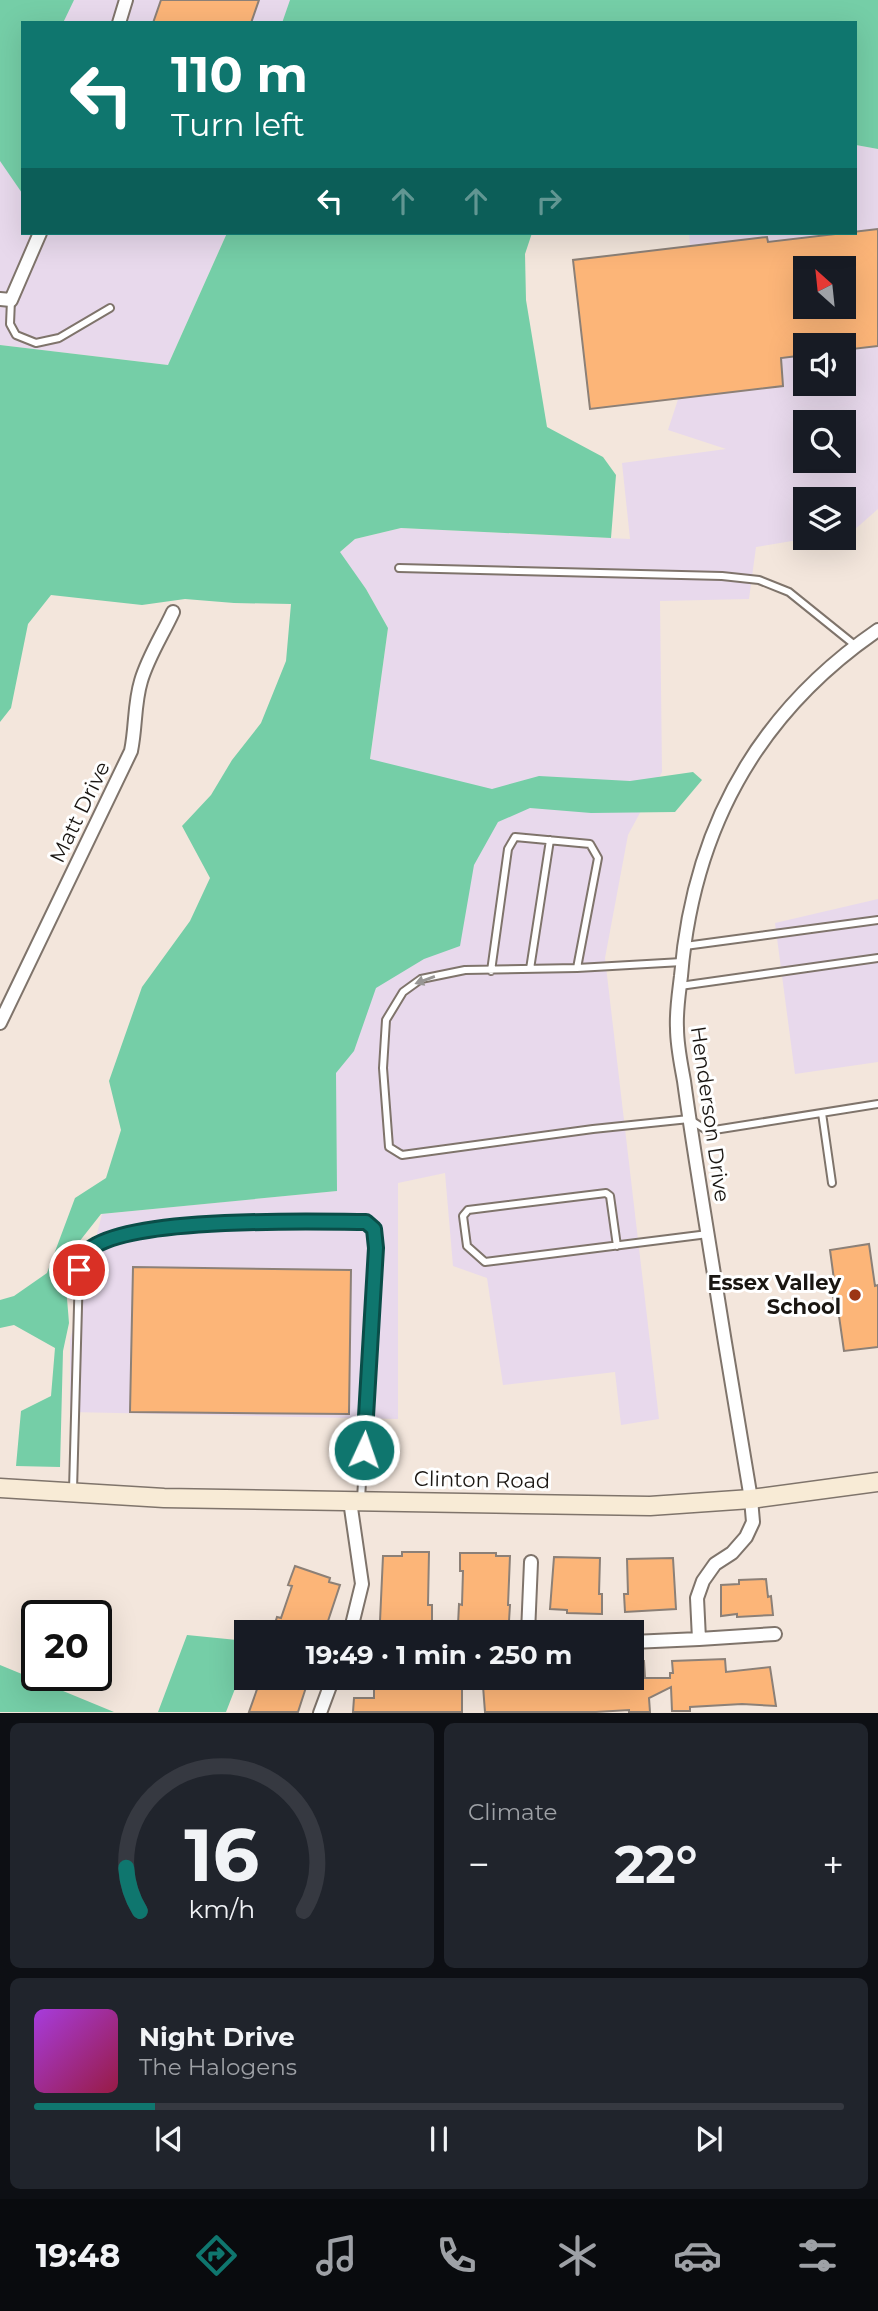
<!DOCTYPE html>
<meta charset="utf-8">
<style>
:root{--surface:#171b24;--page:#20242c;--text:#f1f3f6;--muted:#9ea1a6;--line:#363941;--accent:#0f766e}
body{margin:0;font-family:Montserrat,sans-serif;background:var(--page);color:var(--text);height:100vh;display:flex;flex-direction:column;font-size:26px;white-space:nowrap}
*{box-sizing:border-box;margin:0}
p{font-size:23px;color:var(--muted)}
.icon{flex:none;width:38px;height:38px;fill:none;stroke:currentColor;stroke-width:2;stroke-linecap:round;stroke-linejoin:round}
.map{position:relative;height:1713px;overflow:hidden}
.panel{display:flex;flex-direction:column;gap:10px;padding:10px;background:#0d0f14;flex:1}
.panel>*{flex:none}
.top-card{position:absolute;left:21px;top:21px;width:836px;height:214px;border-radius:0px;box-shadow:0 7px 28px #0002;background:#0f766e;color:#fff;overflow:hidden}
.needle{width:46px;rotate:333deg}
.fabs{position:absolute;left:793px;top:256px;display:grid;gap:14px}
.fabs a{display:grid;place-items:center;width:63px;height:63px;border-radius:0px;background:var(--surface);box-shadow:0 7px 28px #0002;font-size:35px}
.speed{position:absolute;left:21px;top:1600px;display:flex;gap:14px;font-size:35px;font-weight:700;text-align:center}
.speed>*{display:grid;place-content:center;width:91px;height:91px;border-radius:50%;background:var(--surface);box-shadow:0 7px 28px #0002;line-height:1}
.speed .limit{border:4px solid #111;border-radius:10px;background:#fff;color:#111}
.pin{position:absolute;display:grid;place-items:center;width:60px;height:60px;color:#fff;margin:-30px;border:4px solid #fff;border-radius:50%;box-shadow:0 2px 7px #0007}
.me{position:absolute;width:77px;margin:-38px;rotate:3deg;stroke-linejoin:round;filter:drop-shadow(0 0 5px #0008)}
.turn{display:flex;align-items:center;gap:24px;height:147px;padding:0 35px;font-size:32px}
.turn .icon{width:91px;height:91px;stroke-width:2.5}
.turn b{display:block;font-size:49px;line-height:60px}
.lanes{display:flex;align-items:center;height:66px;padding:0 35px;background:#0003;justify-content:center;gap:35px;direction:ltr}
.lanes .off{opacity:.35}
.big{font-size:52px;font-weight:700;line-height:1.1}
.panel .widget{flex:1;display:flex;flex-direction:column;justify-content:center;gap:10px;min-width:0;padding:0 24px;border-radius:10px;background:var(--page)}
.panel .dial{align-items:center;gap:0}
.dial svg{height:182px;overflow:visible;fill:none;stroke:var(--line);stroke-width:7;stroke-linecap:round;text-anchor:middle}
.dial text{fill:var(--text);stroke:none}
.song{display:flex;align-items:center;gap:21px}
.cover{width:84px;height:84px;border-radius:10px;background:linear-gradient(135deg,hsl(280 70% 55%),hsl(340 70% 35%))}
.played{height:7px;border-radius:4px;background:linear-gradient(90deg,var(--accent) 15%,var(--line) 15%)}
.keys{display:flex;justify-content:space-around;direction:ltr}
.heat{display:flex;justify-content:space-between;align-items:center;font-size:38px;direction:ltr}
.panel .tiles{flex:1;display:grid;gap:10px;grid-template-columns:1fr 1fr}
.widget:last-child{grid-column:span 2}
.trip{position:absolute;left:234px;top:1620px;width:410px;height:70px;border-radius:0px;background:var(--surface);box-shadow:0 7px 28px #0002;font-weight:700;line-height:70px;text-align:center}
.tab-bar{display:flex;height:112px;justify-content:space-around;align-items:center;background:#090b0e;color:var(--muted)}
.tab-bar .icon{width:49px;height:49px}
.tab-bar .active{color:var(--accent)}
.tab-bar b{font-size:32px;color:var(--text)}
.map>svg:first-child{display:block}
</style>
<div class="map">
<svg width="878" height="1713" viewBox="0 0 878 1713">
<rect width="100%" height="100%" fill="#f3e6dc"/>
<path fill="#e8d9ec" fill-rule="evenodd" d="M0,0h325l-8,23h-294v210h204l-59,132 -168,-20z
M856,145l22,4v360l-25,22 -9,2v-34h-39v38h11l-60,10 -7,52 -89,2 2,171 -34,63 -23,123 54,461 -38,6 -6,-53 -112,13 -16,-107 -34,-12 -8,-93 -47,10v236l-328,-7v-72l32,-126 234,-23v-131l34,-300 18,-132 -22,-39 -27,-36 16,-14 46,-11 229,11 -8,-76 104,-14 -58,-19 52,-159 -45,-18 15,-8 -1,-12h167zM805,268h39v38h-39zM805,345h39v38h-39zM805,422h39v38h-39z
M878,899v163l-83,12 -20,-151z"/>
<path fill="#75cea7" d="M0,0h74l-11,23h-40l-1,170 -22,-32z
M290,0h588v149l-22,-4v-122h-574z
M227,233h305l-7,21 1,46 21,127 56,30 13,18 -5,63 -210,-10 -46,11 -15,13 26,37 22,39 -18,131 122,30 47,-13 91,5 63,-9 9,8 -27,32 -84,1 -61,-5 -32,14 -24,43 -14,81 -36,13 -48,29 -22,63 -18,22 1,118 -236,23 -37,47 5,62 -6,28 -3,116 -44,-1 5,-55 30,-15 4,-48 -41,-23 -14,3v-28l14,-4 33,-23 28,-75 31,-20 15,-48 -12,-49 33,-94 48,-66 20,-43 -28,-52 29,-31 21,-35 29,-37 25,-62 5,-57 -57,-1 -49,-4 -43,6 -91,-10 -23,29 -17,84 -11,14v-377l168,20z
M187,1635l60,6v17l-21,54h-68z
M0,1665l114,47h-114z"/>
<path fill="#fcb578" stroke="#8c8077" stroke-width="2" fill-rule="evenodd" d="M161,0h98l-8,23h-98z
M878,229v117l-34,4v-5h-39v10l-24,3 2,28 -193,23 -17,-149 194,-23 1,5zM805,268h39v38h-39z
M869,1244l6,42 3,-1v62l-34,4 -7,-49h-3l-2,-14 3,-1 -5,-37z
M133,1267l218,3 -2,144 -219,-2z
M402,1552h27l-1,53h4v18l-52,-2 3,-65h19z
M460,1553h36v3h14l-2,49h2l-1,16 -16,1v4l-35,-1 1,-21 3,1 1,-34h-3z
M554,1557l46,1 -1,36h3v20l-35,-1v-3l-17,-1z
M673,1558l3,51 -51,3 -1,-18h4l-1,-35z
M295,1566l35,12 -1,4 11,3 -16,48h-52l5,-16 4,1 11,-32 -4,-1z
M766,1579l2,18 3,-1 2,19 -36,2v-3l-16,2v-31l18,-1v-4z
M725,1659l1,13 44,-5 6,39 -34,-2 -52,3v4h-18l-1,-24 -22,11 1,14h-21v-2l-33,2h-111l-2,-26h3l-1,-8h67v5l24,-2 2,-3h54v-16l12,-1 1,17h25v-5h3l-1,-12z
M261,1678h48l-11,34h-49z
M374,1678h86v6h2v28h-109l1,-14h20z"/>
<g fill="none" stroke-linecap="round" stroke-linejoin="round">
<defs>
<path id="lane" d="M11,300l-1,24 6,11 20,8 23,-5 51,-30
M399,568l323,8 37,4 30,12 67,54
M685,946l193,-26
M577,968l-112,2 -44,9 -18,13 -17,28 -3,48 6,79 13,8 191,-26 96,-10 19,12 170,-27
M530,969l20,-129
M491,971l17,-122 7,-12 75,7 8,14 -21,110 105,-6
M680,986l198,-28
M822,1113l10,70
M617,1246l-7,-50 -4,-3 -138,17 -5,6 4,30 18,16 223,-28
M73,1490l6,-220c1,-5 3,-12 6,-16 31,-39 229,-32 281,-32l8,7 2,19 -15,251"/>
<path id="street" d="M119,23l7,-23
M0,299l11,1 29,-67
M0,1023l131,-272c5,-24 3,-47 10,-70 7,-24 22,-47 32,-69
M350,1633l12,-49 -12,-83
M528,1633l3,-71
M699,1639l76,-5
M632,1642l67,-3 -2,-41 6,-17 12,-17 17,-11 14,-16 7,-15 -2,-23c-16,-96 -32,-191 -47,-287 -7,-44 -14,-87 -20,-131 -3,-17 -7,-35 -7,-53 -1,-17 2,-35 4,-52 12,-146 76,-263 197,-346
M320,1713l13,-35"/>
<path id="secondary" d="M0,1488l164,10 486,8 101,-7 127,-17"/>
</defs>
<use href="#lane" stroke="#7f746b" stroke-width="10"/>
<use href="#street" stroke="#7f746b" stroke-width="16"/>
<use href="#secondary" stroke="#7f746b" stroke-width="21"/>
<use href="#lane" stroke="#fff" stroke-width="6"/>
<use href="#street" stroke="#fff" stroke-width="12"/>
<use href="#secondary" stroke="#f8ebd6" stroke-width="18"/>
</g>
<defs><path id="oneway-solid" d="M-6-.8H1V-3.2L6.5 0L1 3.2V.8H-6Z" transform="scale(1.75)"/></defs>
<use fill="#989694" href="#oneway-solid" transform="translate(425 980) rotate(160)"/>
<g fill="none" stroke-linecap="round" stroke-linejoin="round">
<defs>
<path id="route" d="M79,1270c1,-5 3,-12 6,-16 31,-39 229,-32 281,-32l8,7 2,19 -12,202"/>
</defs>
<use href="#route" stroke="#0a4d48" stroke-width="18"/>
<use href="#route" stroke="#0f766e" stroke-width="12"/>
</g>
<circle fill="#9c3514" stroke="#fff" stroke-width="2.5" cx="855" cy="1295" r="7"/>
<g text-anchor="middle" stroke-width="6" stroke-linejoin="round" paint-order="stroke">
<g font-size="21" fill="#1a1612" stroke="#fff">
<text transform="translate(80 812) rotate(-64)" y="7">Matt Drive</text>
<text transform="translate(710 1114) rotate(82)" y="7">Henderson Drive</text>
<text transform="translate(482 1480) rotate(1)" y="7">Clinton Road</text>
</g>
<g font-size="21" font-weight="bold" fill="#1a1612" stroke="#fff" text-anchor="end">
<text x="841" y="1290">Essex Valley<tspan x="841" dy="24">School</tspan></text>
</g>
</g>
</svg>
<div class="fabs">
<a><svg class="needle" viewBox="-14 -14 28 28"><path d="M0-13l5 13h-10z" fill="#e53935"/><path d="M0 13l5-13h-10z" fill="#9ea1a6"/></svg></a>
<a><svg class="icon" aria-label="sound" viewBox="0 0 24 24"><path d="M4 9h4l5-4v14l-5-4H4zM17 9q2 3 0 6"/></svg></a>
<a><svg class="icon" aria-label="search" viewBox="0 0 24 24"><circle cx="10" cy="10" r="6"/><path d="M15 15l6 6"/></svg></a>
<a><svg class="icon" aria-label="layers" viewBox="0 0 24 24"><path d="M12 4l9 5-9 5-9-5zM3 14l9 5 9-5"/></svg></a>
</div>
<div class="speed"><div class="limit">20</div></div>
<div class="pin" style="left:79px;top:1270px;background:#d93025"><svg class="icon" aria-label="arrive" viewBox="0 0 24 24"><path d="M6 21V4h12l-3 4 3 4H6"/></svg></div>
<svg class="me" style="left:364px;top:1450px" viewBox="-20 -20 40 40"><circle r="17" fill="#0f766e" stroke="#fff" stroke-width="3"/><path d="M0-11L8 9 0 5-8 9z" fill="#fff"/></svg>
<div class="trip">19:49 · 1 min · 250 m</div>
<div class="top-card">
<div class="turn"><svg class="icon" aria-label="left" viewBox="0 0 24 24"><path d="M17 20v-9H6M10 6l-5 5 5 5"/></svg><div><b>110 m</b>Turn left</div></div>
<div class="lanes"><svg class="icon" aria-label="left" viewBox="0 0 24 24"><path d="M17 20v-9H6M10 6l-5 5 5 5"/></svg><svg class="icon off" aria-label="ahead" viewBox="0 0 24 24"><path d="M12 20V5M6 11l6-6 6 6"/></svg><svg class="icon off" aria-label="ahead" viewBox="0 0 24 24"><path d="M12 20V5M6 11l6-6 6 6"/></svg><svg class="icon off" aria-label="right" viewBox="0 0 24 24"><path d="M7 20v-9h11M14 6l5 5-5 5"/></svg></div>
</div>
</div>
<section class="panel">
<div class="tiles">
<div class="widget dial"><svg viewBox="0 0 100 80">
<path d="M14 69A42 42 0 1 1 86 69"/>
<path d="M14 69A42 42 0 0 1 8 50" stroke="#0f766e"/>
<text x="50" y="56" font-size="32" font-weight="700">16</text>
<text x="50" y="72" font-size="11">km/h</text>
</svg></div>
<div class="widget"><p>Climate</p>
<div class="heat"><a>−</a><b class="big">22°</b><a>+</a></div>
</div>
<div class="widget">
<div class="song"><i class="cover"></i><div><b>Night Drive</b><p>The Halogens</p></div></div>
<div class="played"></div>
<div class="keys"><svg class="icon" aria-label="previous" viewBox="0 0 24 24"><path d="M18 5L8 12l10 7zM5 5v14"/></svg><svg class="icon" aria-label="pause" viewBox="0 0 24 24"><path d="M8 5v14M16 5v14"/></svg><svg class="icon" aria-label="next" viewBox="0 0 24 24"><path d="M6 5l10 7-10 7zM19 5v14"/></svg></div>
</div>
</div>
</section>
<nav class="tab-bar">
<b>19:48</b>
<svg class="icon active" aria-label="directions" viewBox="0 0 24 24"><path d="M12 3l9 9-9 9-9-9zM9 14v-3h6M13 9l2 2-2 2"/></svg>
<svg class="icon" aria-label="music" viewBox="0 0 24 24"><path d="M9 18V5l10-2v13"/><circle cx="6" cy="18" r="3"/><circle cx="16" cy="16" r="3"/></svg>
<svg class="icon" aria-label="phone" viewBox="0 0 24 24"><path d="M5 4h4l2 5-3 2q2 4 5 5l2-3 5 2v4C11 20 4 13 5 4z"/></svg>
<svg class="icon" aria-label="climate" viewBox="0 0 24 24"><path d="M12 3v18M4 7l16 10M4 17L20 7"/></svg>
<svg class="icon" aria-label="car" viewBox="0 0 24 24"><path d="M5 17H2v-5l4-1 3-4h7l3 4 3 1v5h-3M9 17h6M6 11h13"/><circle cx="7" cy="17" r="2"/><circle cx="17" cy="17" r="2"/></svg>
<svg class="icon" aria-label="filters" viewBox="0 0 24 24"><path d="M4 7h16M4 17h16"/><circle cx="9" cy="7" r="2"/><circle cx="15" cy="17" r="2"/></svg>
</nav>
